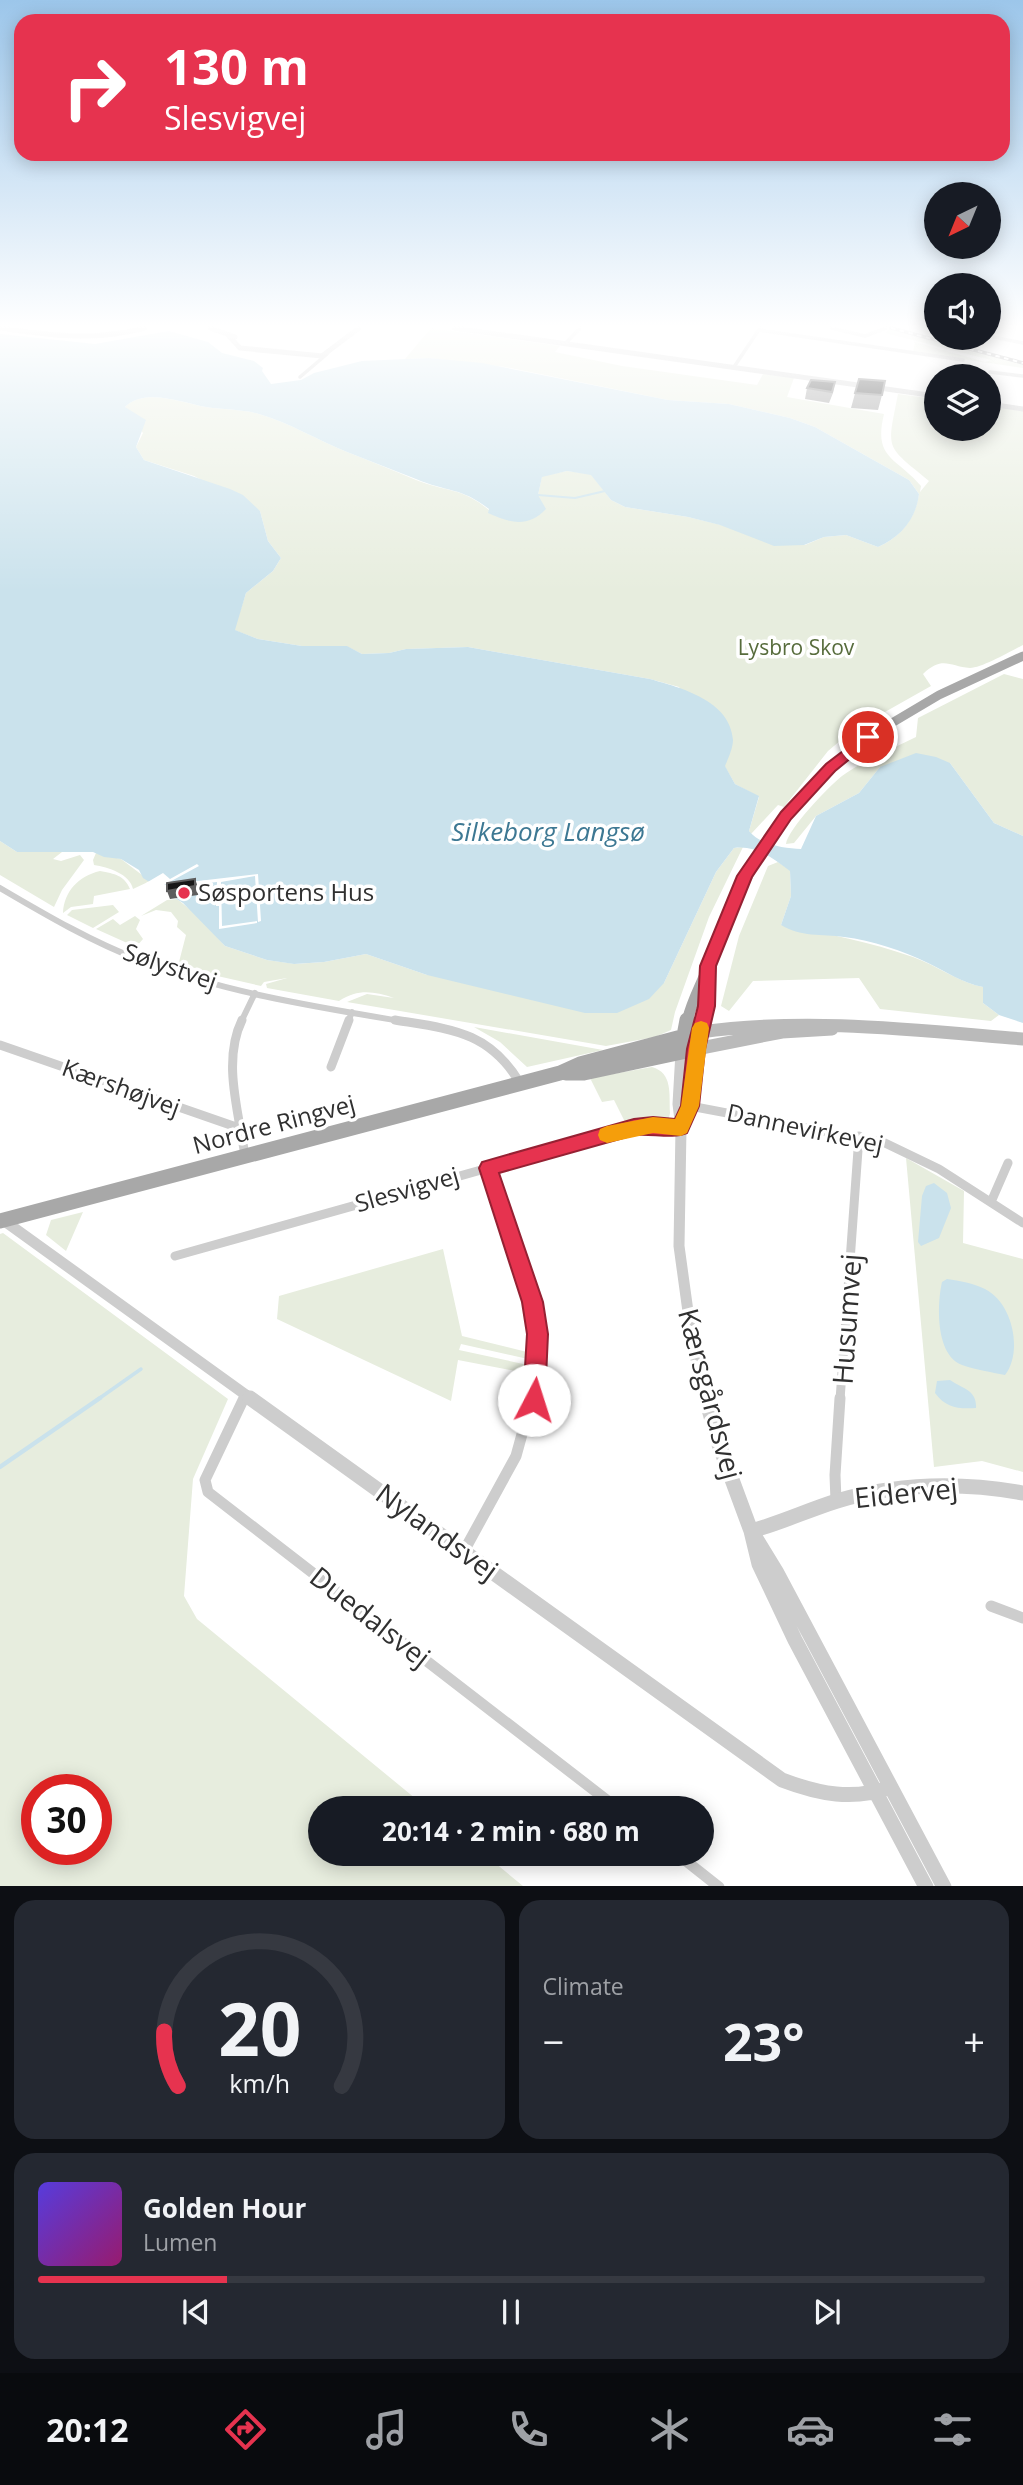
<!DOCTYPE html>
<meta charset="utf-8">
<style>
:root{--surface:#171b24;--page:#242831;--text:#f1f3f6;--muted:#9ea1a6;--line:#363941;--accent:#e6334f}
body{margin:0;font-family:"Open Sans",sans-serif;background:var(--page);color:var(--text);height:100vh;display:flex;flex-direction:column;font-size:26px;white-space:nowrap}
*{box-sizing:border-box;margin:0}
p{font-size:23px;color:var(--muted)}
.icon{flex:none;width:38px;height:38px;fill:none;stroke:currentColor;stroke-width:2;stroke-linecap:round;stroke-linejoin:round}
.map{position:relative;height:1886px;overflow:hidden}
.sheet{display:flex;flex-direction:column;gap:14px;padding:14px;background:#0d0f14;flex:1}
.sheet>*{flex:none}
.banner{position:absolute;left:14px;top:14px;width:996px;height:147px;border-radius:21px;box-shadow:0 4px 18px #0003;background:#e6334f;color:#fff;overflow:hidden}
.needle{width:46px;rotate:223deg}
.buttons{position:absolute;left:924px;top:182px;display:grid;gap:14px}
.buttons a{display:grid;place-items:center;width:77px;height:77px;border-radius:50%;background:var(--surface);box-shadow:0 4px 18px #0003;font-size:35px}
.speed{position:absolute;left:21px;top:1774px;display:flex;gap:14px;font-size:35px;font-weight:700;text-align:center}
.speed>*{display:grid;place-content:center;width:91px;height:91px;border-radius:50%;background:var(--surface);box-shadow:0 4px 18px #0003;line-height:1}
.speed .limit{border:10px solid #d22;background:#fff;color:#111}
.pin{position:absolute;display:grid;place-items:center;width:60px;height:60px;color:#fff;margin:-30px;border:4px solid #fff;border-radius:50%;box-shadow:0 2px 7px #0007}
.me{position:absolute;width:77px;margin:-38px;rotate:5deg;stroke-linejoin:round;filter:drop-shadow(0 0 5px #0008)}
.turn{display:flex;align-items:center;gap:24px;height:147px;padding:0 35px;font-size:32px}
.turn .icon{width:91px;height:91px;stroke-width:2.5}
.turn b{display:block;font-size:49px;line-height:60px}
.big{font-size:52px;font-weight:700;line-height:1.1}
.sheet .card{flex:1;display:flex;flex-direction:column;justify-content:center;gap:10px;min-width:0;padding:0 24px;border-radius:21px;background:var(--page)}
.sheet .dial{align-items:center;gap:0}
.dial svg{height:182px;overflow:visible;fill:none;stroke:var(--line);stroke-width:7;stroke-linecap:round;text-anchor:middle}
.dial text{fill:var(--text);stroke:none}
.song{display:flex;align-items:center;gap:21px}
.cover{width:84px;height:84px;border-radius:10px;background:linear-gradient(135deg,hsl(250 70% 55%),hsl(320 70% 35%))}
.played{height:7px;border-radius:4px;background:linear-gradient(90deg,var(--accent) 20%,var(--line) 20%)}
.keys{display:flex;justify-content:space-around;direction:ltr}
.heat{display:flex;justify-content:space-between;align-items:center;font-size:38px;direction:ltr}
.sheet .tiles{flex:1;display:grid;gap:14px;grid-template-columns:1fr 1fr}
.card:last-child{grid-column:span 2}
.trip{position:absolute;left:308px;top:1796px;width:406px;height:70px;border-radius:35px;background:var(--surface);box-shadow:0 4px 18px #0003;font-weight:700;line-height:70px;text-align:center}
.dock{display:flex;height:112px;justify-content:space-around;align-items:center;background:#090b0e;color:var(--muted)}
.dock .icon{width:49px;height:49px}
.dock .on{color:var(--accent)}
.dock b{font-size:32px;color:var(--text)}
.map>svg:first-child{display:block}
</style>
<div class="map">
<svg width="1023" height="1887" viewBox="0 0 1023 1887">
<rect width="100%" height="100%" fill="#fff"/>
<path fill="#e7edde" fill-rule="evenodd" d="M431,328l129,18 -5,6 67,14 135,19 6,-11 31,4 -7,19 97,17c-11,45 12,43 37,72l-1,6 9,-11c-45,-37 -42,-30 -31,-87l38,5v30h53v-23l34,5v234c-12,6 -41,23 -53,23 -20,-1 -27,-13 -47,6l8,12 -78,44 -25,21 -44,56 -6,-2 -27,29 -2,-3 10,-34 -24,-13 -56,-97 -29,-8 -182,-32 -62,2 -17,4 -27,1 -16,-8h-44l-44,-7 -24,-9 12,-37 27,-22 8,-13 -13,-17 -8,-30 -66,-35 -50,-16 -8,-13 7,-14 -18,-26c19,-20 58,-4 81,0 18,3 36,2 53,7 31,9 58,26 88,38 23,9 46,18 69,28 30,12 45,7 73,30l49,-15 4,-19 25,-5 24,3 20,26 14,7 63,10 117,28 19,-8 22,-2 32,12c23,-10 37,-28 41,-53l-10,-14 -94,-53 -25,-9 -61,-14 -61,-4 -163,-33 -76,-9 -24,1z
M890,329l133,36v3l-110,-16 2,-10 70,20 6,-2 -106,-27z
M1004,674l19,5v157l-29,-13 -44,-60 -70,4 -21,26 -43,23 -22,27 -8,1c2,-15 43,-58 56,-68 22,-16 50,-27 74,-39l2,-19z
M0,841l17,11h45l-9,7 8,2 19,-6 4,5 -22,30 -8,17 -54,-32z
M743,847l-34,70 -34,95 -4,18 -16,7 -49,9 -259,-44 20,-8 27,4c-21,-7 -36,-9 -55,3l-72,-13 -1,-4 21,-6 -23,4 -3,4 -48,-11 -34,-13 7,-27 -9,-8 1,-6 -7,-9 -15,-2 -15,6 26,-16 10,-1 20,16 28,31 42,14 28,4 29,-2 42,-8 61,21 237,8 52,-111 18,-24z
M96,853l25,6 29,22 -17,8c-3,-15 -25,-22 -39,-24l-1,-5z
M778,862l12,8 1,26 -10,29c45,8 89,17 132,32 25,9 45,25 70,30v16l16,12 -8,6 -111,-12 -21,-31 -106,3 -24,30 -8,-5 18,-70 29,-70z
M100,871c15,3 24,4 30,18l-36,7 -1,8 -22,3 -8,6c1,-21 15,-37 37,-42z
M113,905l6,7 -26,16 -26,-13 5,-5z
M135,916l5,4 -4,9 7,10 -7,8 -40,-18 17,-10 7,6z
M474,1027l129,23 -76,17 -27,-25z
M652,1067c21,6 17,27 18,46l-1,5 -4,3 -39,3 -12,-24 -12,2 -12,-24z
M906,1158l58,33 -1,52 60,16v213l-41,-11 -48,6z
M83,1212l-17,39 -20,-16 5,-15z
M3,1233l225,166 -35,80 -9,117 13,23 230,189h-107v45h163l40,33h-523v-652zM37,1790h59v60h-59z
M443,1249l19,87 65,16 1,7 -67,-15 -2,6 69,15 -2,8 -68,-13 -7,41 -174,-82 2,-23z"/>
<path fill="#cae2ec" d="M169,331l39,11 14,11 32,8 9,7 -1,3 9,13 30,-4 13,-7 48,-12 67,-3 53,5 186,37 61,4 61,14 25,9 94,53 10,14c-3,25 -18,43 -41,53l-32,-12 -22,2 -20,8 -30,1 -54,-21 -32,-8 -63,-10 -14,-7 -20,-25 -24,-4 -25,6 -4,18 8,14c-18,19 -36,14 -58,4l1,-4c-28,-22 -43,-17 -73,-30 -23,-9 -46,-18 -69,-27 -30,-12 -57,-29 -88,-38 -17,-5 -35,-4 -53,-7 -22,-4 -62,-20 -81,0l21,13 -10,27 8,13 86,29 13,6 17,16 8,30 13,17 -8,13 -27,22 -11,37 23,9 44,7h45l15,8 27,-1 17,-4 62,-2 182,32c31,9 80,21 83,61 0,8 -5,19 -8,26l10,18 24,12 -10,35c11,14 35,17 52,18l15,-33 43,-23 21,-26 36,-14 20,4 14,6 44,60 29,13v187l-24,-8 -16,-12v-16c-21,-4 -36,-15 -55,-24 -25,-12 -56,-23 -84,-26 -22,-3 -44,0 -63,-12l10,-29 -1,-25c-18,-13 -33,-26 -56,-23l-18,24 -52,111 -15,16 -32,14h-32l-158,-38 -61,-21 -42,8 -30,2 -27,-4 -42,-14 -42,-43 -40,-25 -4,-8 -18,-11 -17,-2 -11,-5h-76l-17,-11v-507l95,10z
M934,1183l13,10 4,15 -12,30 -18,8 -3,-4 4,-46 4,-10z
M947,1279c13,2 26,4 38,10 28,14 38,63 20,86 -14,-3 -29,-5 -43,-10 -27,-10 -25,-61 -20,-83z
M950,1380c13,9 27,10 26,28 -18,1 -30,0 -41,-15l2,-12z"/>
<path fill="#fff" d="M197,864l2,2 -35,19 94,-11 3,47 -3,1 -3,-46 -34,6 1,44 35,-5v2l-38,6v-23h-3l1,-24 -10,1v10l-36,6 -25,-16 17,-10 7,6z"/>
<g fill="none" stroke-linecap="round" stroke-linejoin="round">
<path stroke="#cae2ec" stroke-width="2" d="M538,495l37,3 30,-7"/>
<path stroke="#cae2ec" stroke-width="3.5" d="M97,1400l44,-31"/>
<path stroke="#cae2ec" stroke-width="4.5" d="M0,1467l100,-69"/>
<path stroke="#cdcdcd" stroke-width="3.5" d="M831,328l34,8 21,-8
M759,330l204,30
M989,336l34,7
M565,344l15,-16
M734,367l26,-39
M990,372l33,4
M300,377l27,-23"/>
<path stroke="#cdcdcd" stroke-width="6" d="M0,888c46,27 92,54 142,73 85,32 175,46 264,61
M241,1022l14,-29
M348,1022l4,-10"/>
<path stroke="#cdcdcd" stroke-width="9" d="M242,1020c-20,41 -3,93 3,136
M395,1020c55,9 94,11 125,63
M0,1045l242,84
M331,1067l18,-47
M690,1106l195,37 54,26 84,54
M488,1168c27,79 55,147 44,232
M991,1202l17,-39
M175,1256l459,-129 19,-2 28,3
M243,1400l3,-6
M840,1400l19,-264"/>
<path stroke="#cdcdcd" stroke-width="11" d="M244,1398l-39,82 3,12 409,316
M836,1501l-1,-26 5,-77
M464,1551l52,-95 16,-58
M991,1606l32,12
M676,1853l43,34"/>
<path stroke="#cdcdcd" stroke-width="5" d="M2,328c50,8 94,13 143,0
M210,328l25,9
M454,328l482,68
M228,335l12,13 82,8 37,-28
M989,404l34,5"/>
<path stroke="#cdcdcd" stroke-width="11" d="M685,1049l-4,3 -3,52 3,24 -2,118 14,102 14,52
M681,1127l9,-21 6,-57
M3,1220l250,180"/>
<path stroke="#cdcdcd" stroke-width="15" d="M250,1398l532,382c37,14 71,21 109,7
M706,1398l11,41 34,92 8,33 36,76 131,247
M751,1531c30,-8 57,-21 86,-30 61,-18 124,-19 186,-8
M755,1537l22,36 167,314"/>
<path stroke="#bababa" stroke-width="13" d="M700,1032c108,-15 215,-2 323,7
M696,1049l86,-17 50,-3"/>
<path stroke="#a8a8a8" stroke-width="9" d="M880,730l59,-35 84,-39"/>
<path stroke="#a8a8a8" stroke-width="11" d="M687,1022c4,-20 14,-36 21,-55 39,-107 79,-174 175,-239
M702,1022l6,-49"/>
<path stroke="#a8a8a8" stroke-width="15" d="M681,1052l6,-32
M566,1073h18l112,-24 7,-29
M0,1221l560,-148 20,-9 120,-32"/>
<defs>
<path id="rail" d="M891,328l132,35"/>
</defs>
<use href="#rail" stroke="#858585" stroke-width="3.5"/>
<use href="#rail" stroke="#fff" stroke-width="2" stroke-dasharray="4.5" stroke-linecap="butt"/>
</g>
<path fill="#8b8b8b" d="M859,379l23,16 -4,15 -27,-2z
M835,382l-2,11 -4,10 -24,-4 2,-11z"/>
<path fill="#5d5d5d" d="M195,879l3,8v8l-28,4 -3,-8z"/>
<path fill="#171717" stroke="#5d5d5d" stroke-width="2" d="M859,379l26,2 -3,14 -27,-2z
M811,380l24,2 -3,10 -25,-4z
M195,879v7l-28,5v-8z"/>
<linearGradient id="sky" x2="0" y2="1"><stop stop-color="#9cc6ea"/><stop offset="0.55" stop-color="#fff"/><stop offset="1" stop-color="#fff" stop-opacity="0"/></linearGradient>
<rect width="1023" height="592" fill="url(#sky)"/>
<path fill="#e6334f" stroke="#962133" stroke-width="2" d="M868,732l5,2v6l-38,31 -44,48 -39,58 -36,89 -1,40 -10,43 -6,57 -12,27c-15,6 -36,0 -53,2l-135,38 44,129 5,32 -3,66 -4,8 -7,3 -8,-3 -3,-8 4,-66 -5,-32 -43,-134 3,-6 152,-43 19,-2 22,2 6,-13 6,-57 11,-43 2,-40 37,-90 44,-64 45,-48z"/>
<path fill="#f59e0b" d="M701,1021l6,2 2,5 -10,78 -12,27 -6,3 -28,-3 -46,10 -7,-3 -2,-5 2,-6 7,-3 46,-9 22,2 6,-13 11,-78 3,-5z"/>
<circle fill="#e6334f" stroke="#fff" stroke-width="2.5" cx="184" cy="893" r="7"/>
<g text-anchor="middle" stroke-width="7" stroke-linejoin="round" paint-order="stroke">
<g font-size="21" fill="#576c3c" stroke="#fff">
<text x="796" y="655">Lysbro Skov</text>
</g>
<g font-size="24" fill="#303030" stroke="#fff" text-anchor="start">
<text x="198" y="901">Søsportens Hus</text>
</g>
<g font-size="24" fill="#303030" stroke="#fff">
<text transform="translate(170 967) rotate(19)" y="8">Sølystvej</text>
<text transform="translate(121 1088) rotate(20)" y="8">Kærshøjvej</text>
<text transform="translate(274 1125) rotate(-15)" y="8">Nordre Ringvej</text>
<text transform="translate(805 1129) rotate(12)" y="8">Dannevirkevej</text>
<text transform="translate(407 1190) rotate(-16)" y="8">Slesvigvej</text>
</g>
<g font-size="26" font-style="italic" fill="#3d7893" stroke="#fff">
<text x="548" y="841">Silkeborg Langsø</text>
</g>
<g font-size="28" fill="#303030" stroke="#fff">
<text transform="translate(847 1319) rotate(-86)" y="10">Husumvej</text>
<text transform="translate(710 1394) rotate(75)" y="10">Kærsgårdsvej</text>
<text transform="translate(906 1493) rotate(-6)" y="10">Eidervej</text>
<text transform="translate(437 1532) rotate(36)" y="10">Nylandsvej</text>
<text transform="translate(370 1617) rotate(38)" y="10">Duedalsvej</text>
</g>
</g>
</svg>
<div class="buttons">
<a><svg class="needle" viewBox="-14 -14 28 28"><path d="M0-13l5 13h-10z" fill="#e53935"/><path d="M0 13l5-13h-10z" fill="#9ea1a6"/></svg></a>
<a><svg class="icon" aria-label="sound" viewBox="0 0 24 24"><path d="M4 9h4l5-4v14l-5-4H4zM17 9q2 3 0 6"/></svg></a>
<a><svg class="icon" aria-label="layers" viewBox="0 0 24 24"><path d="M12 4l9 5-9 5-9-5zM3 14l9 5 9-5"/></svg></a>
</div>
<div class="speed"><div class="limit">30</div></div>
<div class="pin" style="left:868px;top:737px;background:#d93025"><svg class="icon" aria-label="arrive" viewBox="0 0 24 24"><path d="M6 21V4h12l-3 4 3 4H6"/></svg></div>
<svg class="me" style="left:534px;top:1400px" viewBox="-20 -20 40 40"><circle r="19" fill="#fff"/><path d="M0-13L10 11 0 6-10 11z" fill="#e6334f"/></svg>
<div class="trip">20:14 · 2 min · 680 m</div>
<div class="banner">
<div class="turn"><svg class="icon" aria-label="right" viewBox="0 0 24 24"><path d="M7 20v-9h11M14 6l5 5-5 5"/></svg><div><b>130 m</b>Slesvigvej</div></div>
</div>
</div>
<section class="sheet">
<div class="tiles">
<div class="card dial"><svg viewBox="0 0 100 80">
<path d="M14 69A42 42 0 1 1 86 69"/>
<path d="M14 69A42 42 0 0 1 8 45" stroke="#e6334f"/>
<text x="50" y="56" font-size="32" font-weight="700">20</text>
<text x="50" y="72" font-size="11">km/h</text>
</svg></div>
<div class="card"><p>Climate</p>
<div class="heat"><a>−</a><b class="big">23°</b><a>+</a></div>
</div>
<div class="card">
<div class="song"><i class="cover"></i><div><b>Golden Hour</b><p>Lumen</p></div></div>
<div class="played"></div>
<div class="keys"><svg class="icon" aria-label="previous" viewBox="0 0 24 24"><path d="M18 5L8 12l10 7zM5 5v14"/></svg><svg class="icon" aria-label="pause" viewBox="0 0 24 24"><path d="M8 5v14M16 5v14"/></svg><svg class="icon" aria-label="next" viewBox="0 0 24 24"><path d="M6 5l10 7-10 7zM19 5v14"/></svg></div>
</div>
</div>
</section>
<nav class="dock">
<b>20:12</b>
<svg class="icon on" aria-label="directions" viewBox="0 0 24 24"><path d="M12 3l9 9-9 9-9-9zM9 14v-3h6M13 9l2 2-2 2"/></svg>
<svg class="icon" aria-label="music" viewBox="0 0 24 24"><path d="M9 18V5l10-2v13"/><circle cx="6" cy="18" r="3"/><circle cx="16" cy="16" r="3"/></svg>
<svg class="icon" aria-label="phone" viewBox="0 0 24 24"><path d="M5 4h4l2 5-3 2q2 4 5 5l2-3 5 2v4C11 20 4 13 5 4z"/></svg>
<svg class="icon" aria-label="climate" viewBox="0 0 24 24"><path d="M12 3v18M4 7l16 10M4 17L20 7"/></svg>
<svg class="icon" aria-label="car" viewBox="0 0 24 24"><path d="M5 17H2v-5l4-1 3-4h7l3 4 3 1v5h-3M9 17h6M6 11h13"/><circle cx="7" cy="17" r="2"/><circle cx="17" cy="17" r="2"/></svg>
<svg class="icon" aria-label="filters" viewBox="0 0 24 24"><path d="M4 7h16M4 17h16"/><circle cx="9" cy="7" r="2"/><circle cx="15" cy="17" r="2"/></svg>
</nav>
